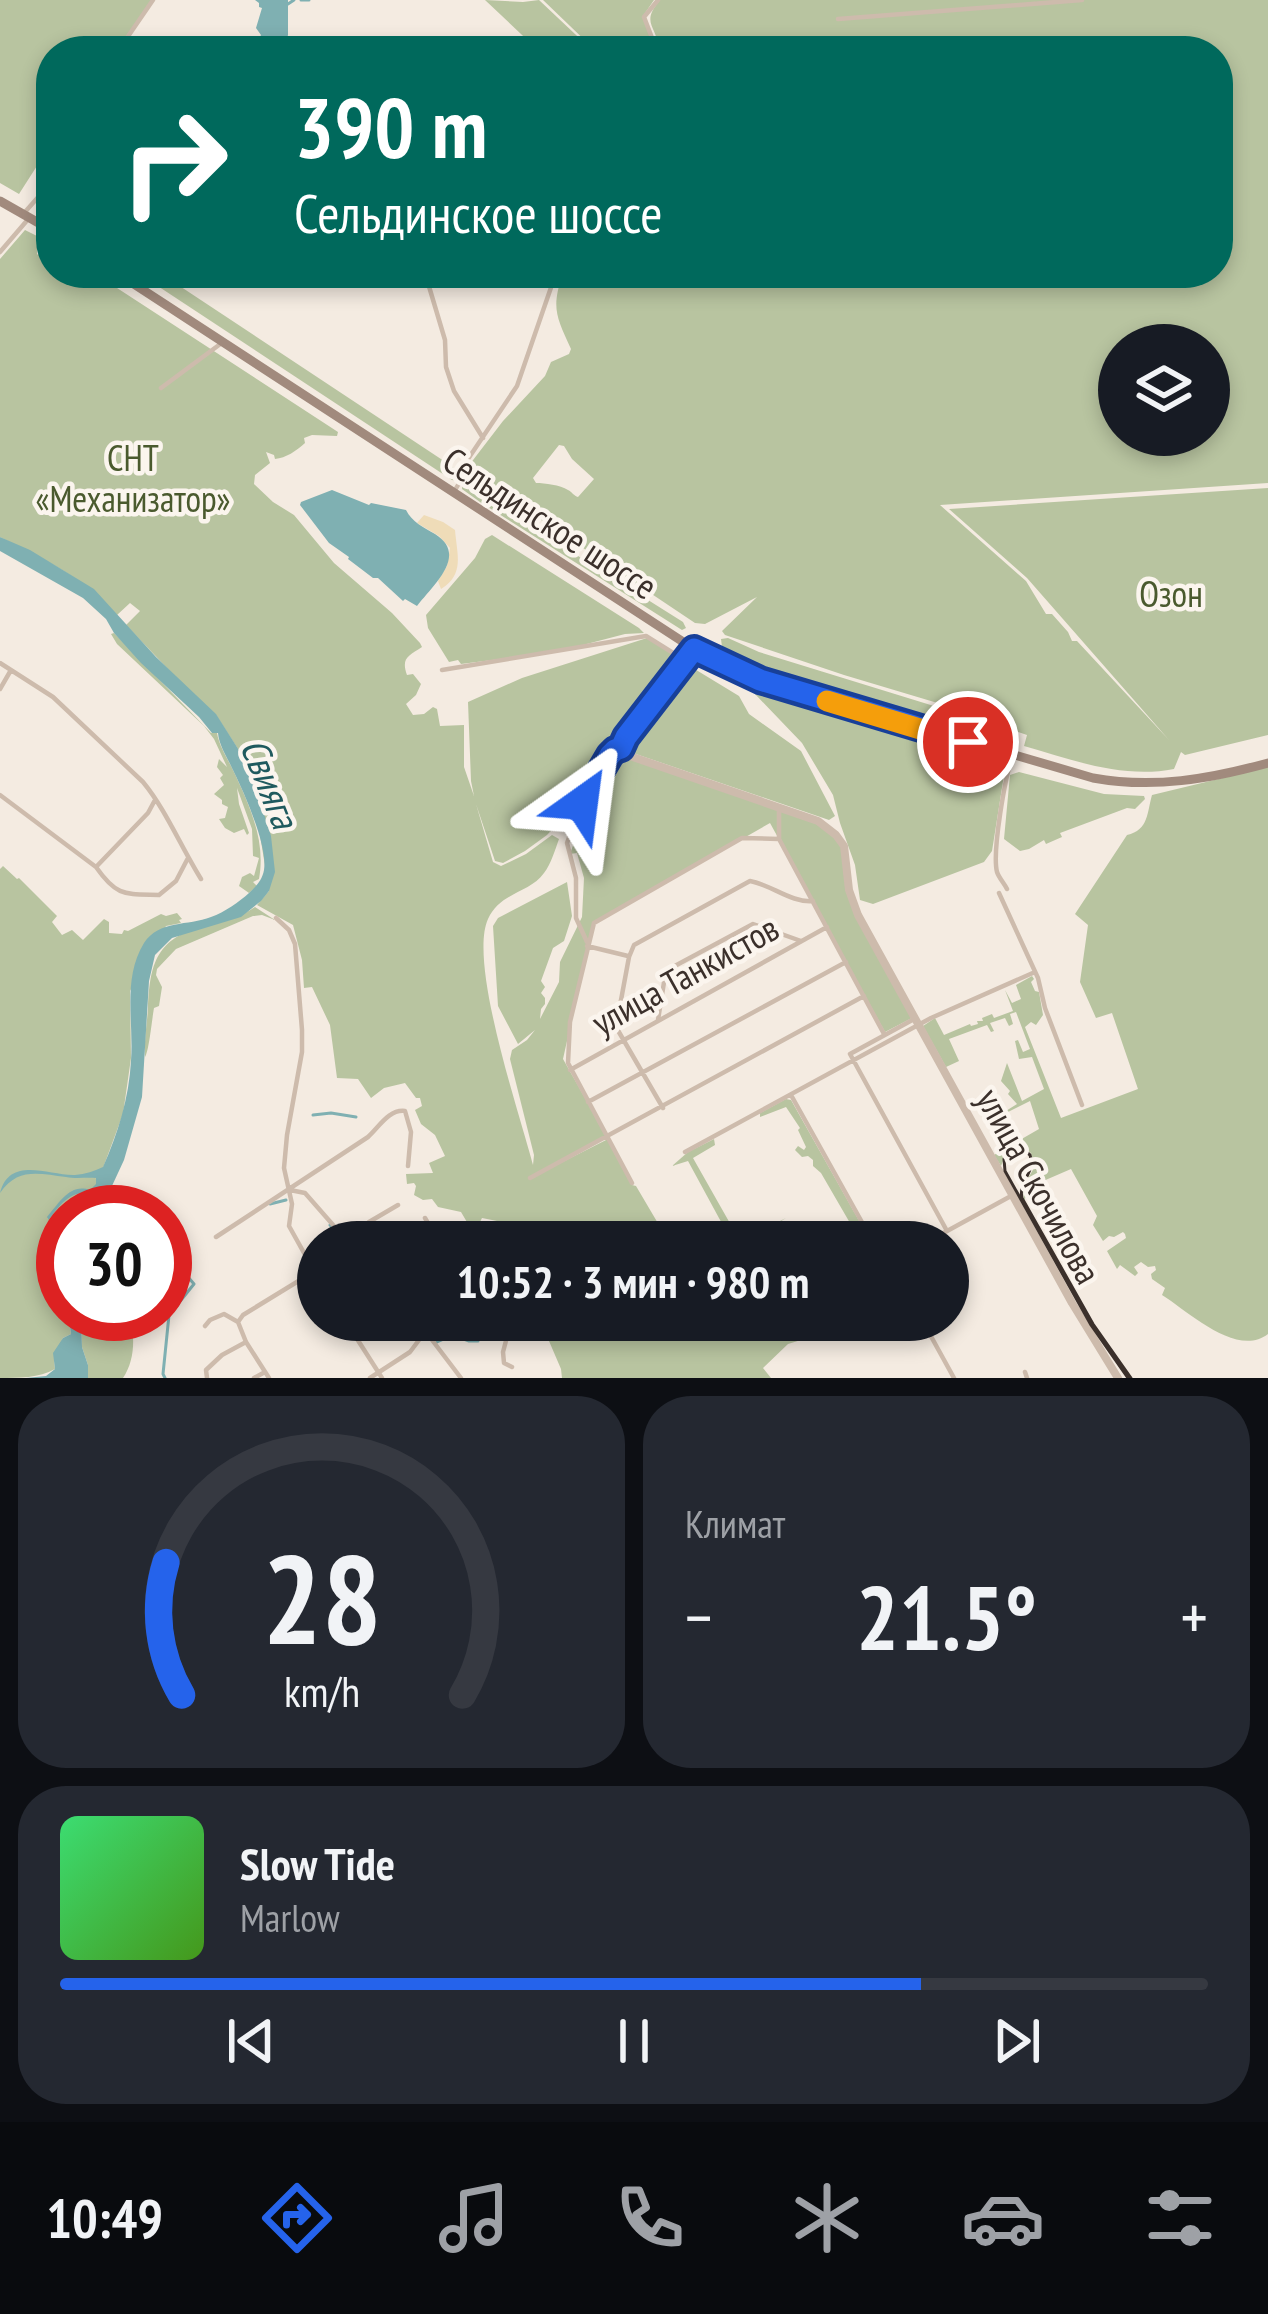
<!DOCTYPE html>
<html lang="ru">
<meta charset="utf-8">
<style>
:root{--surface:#171b24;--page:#242831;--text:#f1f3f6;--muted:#9ea1a6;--line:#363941;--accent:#2563eb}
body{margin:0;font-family:"PT Sans Narrow",sans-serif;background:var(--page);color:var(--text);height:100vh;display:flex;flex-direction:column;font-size:45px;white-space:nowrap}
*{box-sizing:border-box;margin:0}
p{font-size:39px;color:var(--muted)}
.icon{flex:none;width:66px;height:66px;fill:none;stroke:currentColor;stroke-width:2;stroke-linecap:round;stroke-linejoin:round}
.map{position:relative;height:1378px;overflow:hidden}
.details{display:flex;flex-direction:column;gap:18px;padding:18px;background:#0d0f14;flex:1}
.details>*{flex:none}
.hud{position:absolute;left:36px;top:36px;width:1197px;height:252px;border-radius:48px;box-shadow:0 6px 18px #0003;background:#00695c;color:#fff;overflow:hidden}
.fabs{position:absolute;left:1098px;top:324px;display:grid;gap:24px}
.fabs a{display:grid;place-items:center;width:132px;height:132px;border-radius:50%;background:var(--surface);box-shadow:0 6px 18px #0003;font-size:60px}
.speed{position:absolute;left:36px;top:1185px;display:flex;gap:24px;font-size:60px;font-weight:700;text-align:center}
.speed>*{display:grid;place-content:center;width:156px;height:156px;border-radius:50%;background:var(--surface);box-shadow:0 6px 18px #0003;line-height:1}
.speed .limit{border:18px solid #d22;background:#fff;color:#111}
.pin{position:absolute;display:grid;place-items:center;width:102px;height:102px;color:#fff;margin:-51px;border:6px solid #fff;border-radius:50%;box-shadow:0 3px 12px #0007}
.me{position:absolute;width:132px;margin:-66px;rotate:31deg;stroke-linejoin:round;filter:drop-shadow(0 0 9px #0008)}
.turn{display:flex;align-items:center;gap:42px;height:252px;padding:0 60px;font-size:54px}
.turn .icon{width:156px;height:156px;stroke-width:2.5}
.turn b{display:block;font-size:84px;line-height:102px}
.big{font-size:90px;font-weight:800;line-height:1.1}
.details .tile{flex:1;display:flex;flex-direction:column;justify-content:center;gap:18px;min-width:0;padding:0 42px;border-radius:48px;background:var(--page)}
.details .dial{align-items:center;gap:0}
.dial svg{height:312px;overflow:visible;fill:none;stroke:var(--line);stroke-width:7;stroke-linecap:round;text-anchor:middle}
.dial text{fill:var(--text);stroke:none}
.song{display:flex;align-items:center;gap:36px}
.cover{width:144px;height:144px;border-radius:18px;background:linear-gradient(135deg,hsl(140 70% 55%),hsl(100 70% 35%))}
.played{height:12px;border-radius:6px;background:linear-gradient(90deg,var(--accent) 75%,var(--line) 75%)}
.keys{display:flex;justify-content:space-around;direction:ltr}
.heat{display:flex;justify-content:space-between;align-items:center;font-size:66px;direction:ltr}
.details .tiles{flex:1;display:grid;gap:18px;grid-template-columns:1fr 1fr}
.tile:last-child{grid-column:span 2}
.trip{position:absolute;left:297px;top:1221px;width:672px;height:120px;border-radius:60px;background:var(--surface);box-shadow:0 6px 18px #0003;font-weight:800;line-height:120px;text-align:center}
.tab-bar{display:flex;height:192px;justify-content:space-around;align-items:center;background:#090b0e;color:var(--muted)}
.tab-bar .icon{width:84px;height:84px}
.tab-bar .selected{color:var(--accent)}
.tab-bar b{font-size:54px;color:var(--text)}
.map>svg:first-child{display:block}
</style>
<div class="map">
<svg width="1268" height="1378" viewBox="0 0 1268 1378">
<rect width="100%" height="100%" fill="#f4ebe1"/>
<path fill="#b8c4a0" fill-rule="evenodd" d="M0,0h153l-38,51h-64v93l-32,50 -19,-11z
M485,0l38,2 16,-2 54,51h-54z
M543,0h111l-11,16 11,24v11h-58z
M660,0h608v483l-328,22 86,76 20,33h6l16,18 4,9h5l92,99 -142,-162 -78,-69 319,-21v247l-83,20 -4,-3 -7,17c-51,10 -102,-9 -150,-23l3,-11 -21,-7 4,8 -3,4c-67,-17 -132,-37 -198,-58 -28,-9 -65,-16 -87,-35l-1,-8 7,-1 31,14 230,71 2,-4 -147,-44 -119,-40 -3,-4 35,-34 -52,27 -10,-1 -224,-150 -1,-9 33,-43 42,-45 6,-14 18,-8 2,-5c-15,-33 -20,-41 -8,-76h655v-222h-560c1,-26 -19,-26 2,-51zM1119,345h90v90h-90zM559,445l5,1 8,13 22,20 -16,18c-4,-1 -6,-5 -10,-7 -8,-5 -23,-7 -32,-7l-3,-5z
M25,230l12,6v19l9,-10h5v28h43l244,159 -1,4 -25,-1 -8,3 1,5c-9,8 -19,15 -30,16l-1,-4 -8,-3 4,11 -15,12 -1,9 19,18 21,13 40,48 58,50 28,30 2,4c-14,9 -21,11 -15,28l6,-1 8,10 -5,11 -10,9 7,11 11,-1 9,-7 4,2 3,17 24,-1v42l10,29 -3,-15 -3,-79 54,-24 125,-40 37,23 -61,79 -18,14 -4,14 -20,31 -34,36 -22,16 -22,12 -8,-2 -19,-57 17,58 8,4 25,-12 26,-19 7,4c-4,11 -8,25 -15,34 -14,20 -44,19 -56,46 -20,44 32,196 45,246l1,-10 -24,-96 2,-9 15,-10 8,-10 -17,14 -20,-38 -5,-80 5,-8 69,-36 5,34 -8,25 -11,7 -12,33 4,6 -4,6 4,5v6l-4,5 -1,10 19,-37 1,-20 22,-45 2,-39 -7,-25 -7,1 19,-54 30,-46 203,72 19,19 6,43 65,130 -27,14 -115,-209 -177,101 -30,135 44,78 -74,40 75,-38 24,46 4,1 33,56h-206l7,-6 6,1 4,-3 16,6 10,-5 1,-9 -5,-4 -20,-4 -8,16 -13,-22 -23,-5 -6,-8 -9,1 -9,-5 2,-9 -2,-3 -7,1 -1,-10 27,-1 -4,-10 16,-7 -10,-21 -14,-11 -6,-14 7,-4 -2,-8h-4l-11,-15 -21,5 -13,10 -13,-19 -21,-1 -7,-53 -18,-38 -8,1 -2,-28 -9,-35 -36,-20 12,-14 -20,-125 -33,-51 -27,-24 -63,-66 14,-14 -10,-8 -13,12c-36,-40 -71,-54 -117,-78v-278z
M138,273h22l290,192 9,8 -2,8 -5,-1z
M468,482l72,50 143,90 3,6 -4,2 -202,-128 -18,-13v-6z
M492,535l147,93 5,5 -19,1 -69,18 -95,12 -3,-4 -9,2 -21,-34 -2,-13 49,-57 10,-19z
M114,633l97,100h6c2,12 9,23 15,35 18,38 34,73 27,111l-6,3 4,4 -8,7 -10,-7 3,-9 8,-4 4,3 5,-18 -6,-2 -1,-27 -15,-41 2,16 10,29 -2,2 -3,-6 -10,4 -9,-5 -6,-9 6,-1 3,-11 -6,-3v-4l-8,-6 10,-9 -4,-7 3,-3 -6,-8 2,-8 8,8 -13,-28 -10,-13 -87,-82 -6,-10z
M688,665l51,31 10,18 52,37 34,65 -6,4 -199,-68 -4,-6 1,-7z
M760,692l241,73 4,4 -13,82 -8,11 -111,42 -13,-4 -5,-35 -15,-42 -7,-28 -31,-52 -47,-49z
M1268,767v567c-31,24 -79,-22 -106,-39l3,-7 -13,-9 -1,-5 5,-4 -1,-4 -7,1 -7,-5 -7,5 4,6 -3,3 -15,-11 -3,4 -10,-18 19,-13 -1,-4 -2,-2 -9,5 -5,-1 -6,5 -10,-16 4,-9 -26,-47 -37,16 -10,15 -1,-13 11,-19 -3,-15c-16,-13 -25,-1 -30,13l-7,-11 45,-26 -9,-28 -40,20 27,-17 -9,-10 2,-3 -9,-10 6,-18 15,38 22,-12 -12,-32 -13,2 -4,-18 3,-1 5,12 7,-3 -14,-37 -6,2 3,10 -4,2 -4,-8 -15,5 4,8 -3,1 -4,-7 -38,14 10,22 -13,6 -23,-41 12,-8 9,17 26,-11 1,2 7,-2 -1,-3h6l-1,-3 10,-4 2,4 19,-7 -8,-21 7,13 9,-4 -5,-14 16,-9 2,3 -3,3 4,9 4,1 4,23 -7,10 -5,-3 -6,5 36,91 77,-29 -26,-76 -16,5 -16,-36 8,-57 -13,-11 52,-79c22,-5 20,-23 25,-40z
M1019,772l85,22 40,2 1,3 -10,10 -8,-1 -67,25 2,4 -16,7 -2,-4 -15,9 -9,2 -16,-12 6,-64z
M3,866l14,13 2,-1 38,38 -5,6 10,13 10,-5 11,10 21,-21 5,3v11l13,1 2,-4 4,1 33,-17 5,2 11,-3 5,6 -3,1 2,3 -15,3 -36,65 1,67 -8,56 -20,54 -8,9 2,3 -3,32h-31v102h5l3,20 -8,4 -9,22 1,9c-16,9 -36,9 -55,9v-509z
M255,907l20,13 -13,-5 -9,1 -77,33 -19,20 -1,6 6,12 -3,19 -5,2c-2,11 -5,43 -9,49 -1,-17 2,-33 3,-49 2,-50 11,-71 62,-84 18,-4 30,-7 45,-17z
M786,1099l5,1 80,142h-10l-40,-69 -8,-7v-6l-5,-4 -6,1 -7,-7 3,-4 6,4 2,-3 -8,-17 2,-2 -14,-21 -26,10v-4z
M714,1139l1,6 -22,13 47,83 46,-23 -38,24h-16l-44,-81 -16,5 16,-14z
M81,1314h49c5,24 5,46 -7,64h-35v-13l-6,-18z
M540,1320h235l9,4 5,13h4l23,-13 2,3 -17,13 -13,4 -25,24 8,10h-209l-1,-9z"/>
<path fill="#efdcb8" d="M424,515l19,7 12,8c2,25 10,44 -14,59l-3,-8 9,-15 3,-18 -11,-12 -22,-13z"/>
<path fill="#7fb0b2" d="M255,0h33v35l-5,16h-24l-1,-10 3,-6 -5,-7 6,-20 -3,-1v-4z
M332,490l37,15 2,-2 35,7c6,12 17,17 29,24 34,21 -2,51 -18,72l-12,-7 -2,2 -25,-23h-5l-25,-19 1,-2 -20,-14 -29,-38 1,-3z
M0,537l30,13 64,39 62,68 60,57 33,52 22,70 4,36 -6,19 -8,10 -20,16 -69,21 -17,17 -6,26 -7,116 -18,63 -19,41v9l-11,2 1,-7 -4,-11c-19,-5 -32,11 -42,26l-2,-3c13,-15 23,-34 43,-27l6,-6v-6c-9,-1 -20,1 -30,-1 -27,-3 -48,-10 -66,16 10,-38 49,-17 75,-18 10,-1 20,-4 28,-8 15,-34 26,-69 28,-106 3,-39 -9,-82 13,-118 15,-23 44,-17 67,-26 14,-5 28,-15 38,-24 7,-7 13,-12 15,-23 4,-25 -21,-80 -33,-104 -5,-11 -12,-21 -13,-33h-6l-13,-16 -58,-54 -27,-30 -8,-14 -23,-21 -83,-47z
M68,1314h13l1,33 6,18v13h-62l20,-2 9,-7 -2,-16 10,-15 8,-4z"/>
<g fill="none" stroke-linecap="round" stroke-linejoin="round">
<path stroke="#7fb0b2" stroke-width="3" d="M301,0h8
M288,4l6,-4
M283,49l7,2
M313,1115l18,-2 25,4
M270,1204l16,-4
M330,1225l15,17
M165,1258l6,-1 23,27 -25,31 -6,59 2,4
M415,1320l9,11
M437,1342l16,-7 16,6h9"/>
<path stroke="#cdbbac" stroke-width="4.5" d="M838,19l244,-19
M118,51l35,-51
M657,51l-13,-34 14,-17
M25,212l15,-17v-27l11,-20
M0,252l30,-35
M171,273l22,11 8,-2 10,-9
M425,273l20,67 1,27 8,24 29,47
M161,388l62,-46
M454,492l8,-14 4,-16 51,-76 39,-113
M0,663l53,34 90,85c23,28 38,65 58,97
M442,670l204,-34 40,25
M0,689l11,-19
M0,795l96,72c21,30 29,27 63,28l17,-14 12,-23
M779,809v30l105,195
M96,867l52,-54 7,-13
M1007,889c-3,-6 -8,-11 -10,-17 -5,-20 8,-96 16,-117
M999,893l39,85 7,30 37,97
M276,918l13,12 6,14 7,86v22l-15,83 -3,33 8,36 -3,22 29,52
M587,942l-11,-24v-40l-9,-35 15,-40 28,-47 5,-6 6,-1
M587,946l41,10
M916,1018l-66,36 97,177
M658,1020l7,-44 6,-8 82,-44 48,17
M570,1070l257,-143
M791,1095l82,147
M588,1102l258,-140
M663,1108l-47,-81 13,-70 5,-12 116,-64c22,4 41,22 63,20
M685,1152l246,-134 104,-46
M530,1178l334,-182
M632,1183l-64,-120 2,-41 24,-99 148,-85 37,1
M290,1190l15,3 43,49
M425,1218l14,24
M216,1237l152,-100c11,-10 21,-28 37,-26l6,21 -3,34
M350,1240l19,-18 29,-17
M927,1242l84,-46
M345,1320l37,58
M419,1320l10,9
M498,1320l9,17 -4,15 1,11 8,4
M922,1320l32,58
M238,1322l5,-7 75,-46
M238,1322l8,20 23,36
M205,1326l5,-6 14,-6 14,8
M426,1332l35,46
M1025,1372l2,6
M207,1378l-1,-8 16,-15 24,-13
M254,1378l11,-6
M370,1378l40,-26 24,-32"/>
<path stroke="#cdbbac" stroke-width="8" d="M694,649l-71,92 -1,10 5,4 191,66 18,14 8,11 5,44 9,25 214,388 46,75"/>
<path stroke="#a18a7d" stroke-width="9" d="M0,201l51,29
M117,273l577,376 66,31 333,98c61,11 116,1 175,-15"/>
<path stroke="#3b302b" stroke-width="3" d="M1128,1378l-37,-53 -86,-154 -1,-12 7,-9 12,-1 7,6c6,17 -12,27 -8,43l71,126 38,54"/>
</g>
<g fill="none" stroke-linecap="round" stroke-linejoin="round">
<defs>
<path id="route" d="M582,803l28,-48 5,-5 6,-2 5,-11 68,-88 66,31 208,62"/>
</defs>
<use href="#route" stroke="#184099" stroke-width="30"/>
<use href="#route" stroke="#2563eb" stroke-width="21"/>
<path stroke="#f59e0b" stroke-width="21" d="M827,701l93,28"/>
</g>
<g text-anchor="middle" stroke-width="9" stroke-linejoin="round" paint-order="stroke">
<g font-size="36" fill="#4a5a2e" stroke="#fbf5ee">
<text x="133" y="471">СНТ<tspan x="133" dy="41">«Механизатор»</tspan></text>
<text x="1171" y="607">Озон</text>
</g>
<g font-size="36" fill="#3b302b" stroke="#fbf5ee">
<text transform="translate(550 523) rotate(33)" y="13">Сельдинское шоссе</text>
<text transform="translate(685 975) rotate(-29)" y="13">улица Танкистов</text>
<text transform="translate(1039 1186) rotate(61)" y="13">улица Скочилова</text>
</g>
<g font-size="39" font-style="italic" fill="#1f5a5e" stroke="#fbf5ee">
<text transform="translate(270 783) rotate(68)" y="14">Свияга</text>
</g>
</g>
</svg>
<div class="fabs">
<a><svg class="icon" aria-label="layers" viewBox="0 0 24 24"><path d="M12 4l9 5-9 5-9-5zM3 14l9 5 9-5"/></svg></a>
</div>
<div class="speed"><div class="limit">30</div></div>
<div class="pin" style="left:968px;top:742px;background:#d93025"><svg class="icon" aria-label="arrive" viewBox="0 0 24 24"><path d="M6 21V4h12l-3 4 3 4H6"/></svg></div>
<svg class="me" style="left:582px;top:803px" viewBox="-20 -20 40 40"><path d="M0-17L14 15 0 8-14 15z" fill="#2563eb" stroke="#fff" stroke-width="4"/></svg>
<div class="trip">10:52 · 3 мин · 980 m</div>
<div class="hud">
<div class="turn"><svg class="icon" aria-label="right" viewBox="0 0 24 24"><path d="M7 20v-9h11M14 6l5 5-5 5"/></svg><div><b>390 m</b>Сельдинское шоссе</div></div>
</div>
</div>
<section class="details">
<div class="tiles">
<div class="tile dial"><svg viewBox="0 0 100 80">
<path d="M14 69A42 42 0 1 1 86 69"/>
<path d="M14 69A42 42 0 0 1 10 35" stroke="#2563eb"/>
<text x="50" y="56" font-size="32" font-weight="700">28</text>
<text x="50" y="72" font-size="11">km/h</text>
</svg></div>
<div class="tile"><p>Климат</p>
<div class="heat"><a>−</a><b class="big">21.5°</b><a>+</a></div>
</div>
<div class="tile">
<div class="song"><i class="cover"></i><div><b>Slow Tide</b><p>Marlow</p></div></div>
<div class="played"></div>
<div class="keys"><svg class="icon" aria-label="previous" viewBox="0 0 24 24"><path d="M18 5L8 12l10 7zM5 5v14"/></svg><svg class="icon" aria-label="pause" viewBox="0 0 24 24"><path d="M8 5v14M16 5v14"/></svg><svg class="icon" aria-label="next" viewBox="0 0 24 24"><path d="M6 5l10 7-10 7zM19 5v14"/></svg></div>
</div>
</div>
</section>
<nav class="tab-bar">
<b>10:49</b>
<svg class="icon selected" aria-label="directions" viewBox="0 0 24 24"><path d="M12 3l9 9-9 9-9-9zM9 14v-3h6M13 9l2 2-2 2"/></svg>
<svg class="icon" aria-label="music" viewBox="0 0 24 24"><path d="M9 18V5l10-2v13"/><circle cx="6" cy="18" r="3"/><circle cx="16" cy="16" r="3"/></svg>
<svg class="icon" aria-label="phone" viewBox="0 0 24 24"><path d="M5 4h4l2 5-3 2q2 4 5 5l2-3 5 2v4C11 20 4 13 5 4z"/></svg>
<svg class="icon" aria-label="climate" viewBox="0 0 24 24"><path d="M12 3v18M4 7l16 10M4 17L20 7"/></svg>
<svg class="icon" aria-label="car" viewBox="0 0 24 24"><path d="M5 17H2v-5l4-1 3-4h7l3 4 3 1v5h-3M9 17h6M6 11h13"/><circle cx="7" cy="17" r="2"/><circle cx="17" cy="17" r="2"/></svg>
<svg class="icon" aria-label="filters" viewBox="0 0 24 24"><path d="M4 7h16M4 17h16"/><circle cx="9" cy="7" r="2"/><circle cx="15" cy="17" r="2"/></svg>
</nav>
